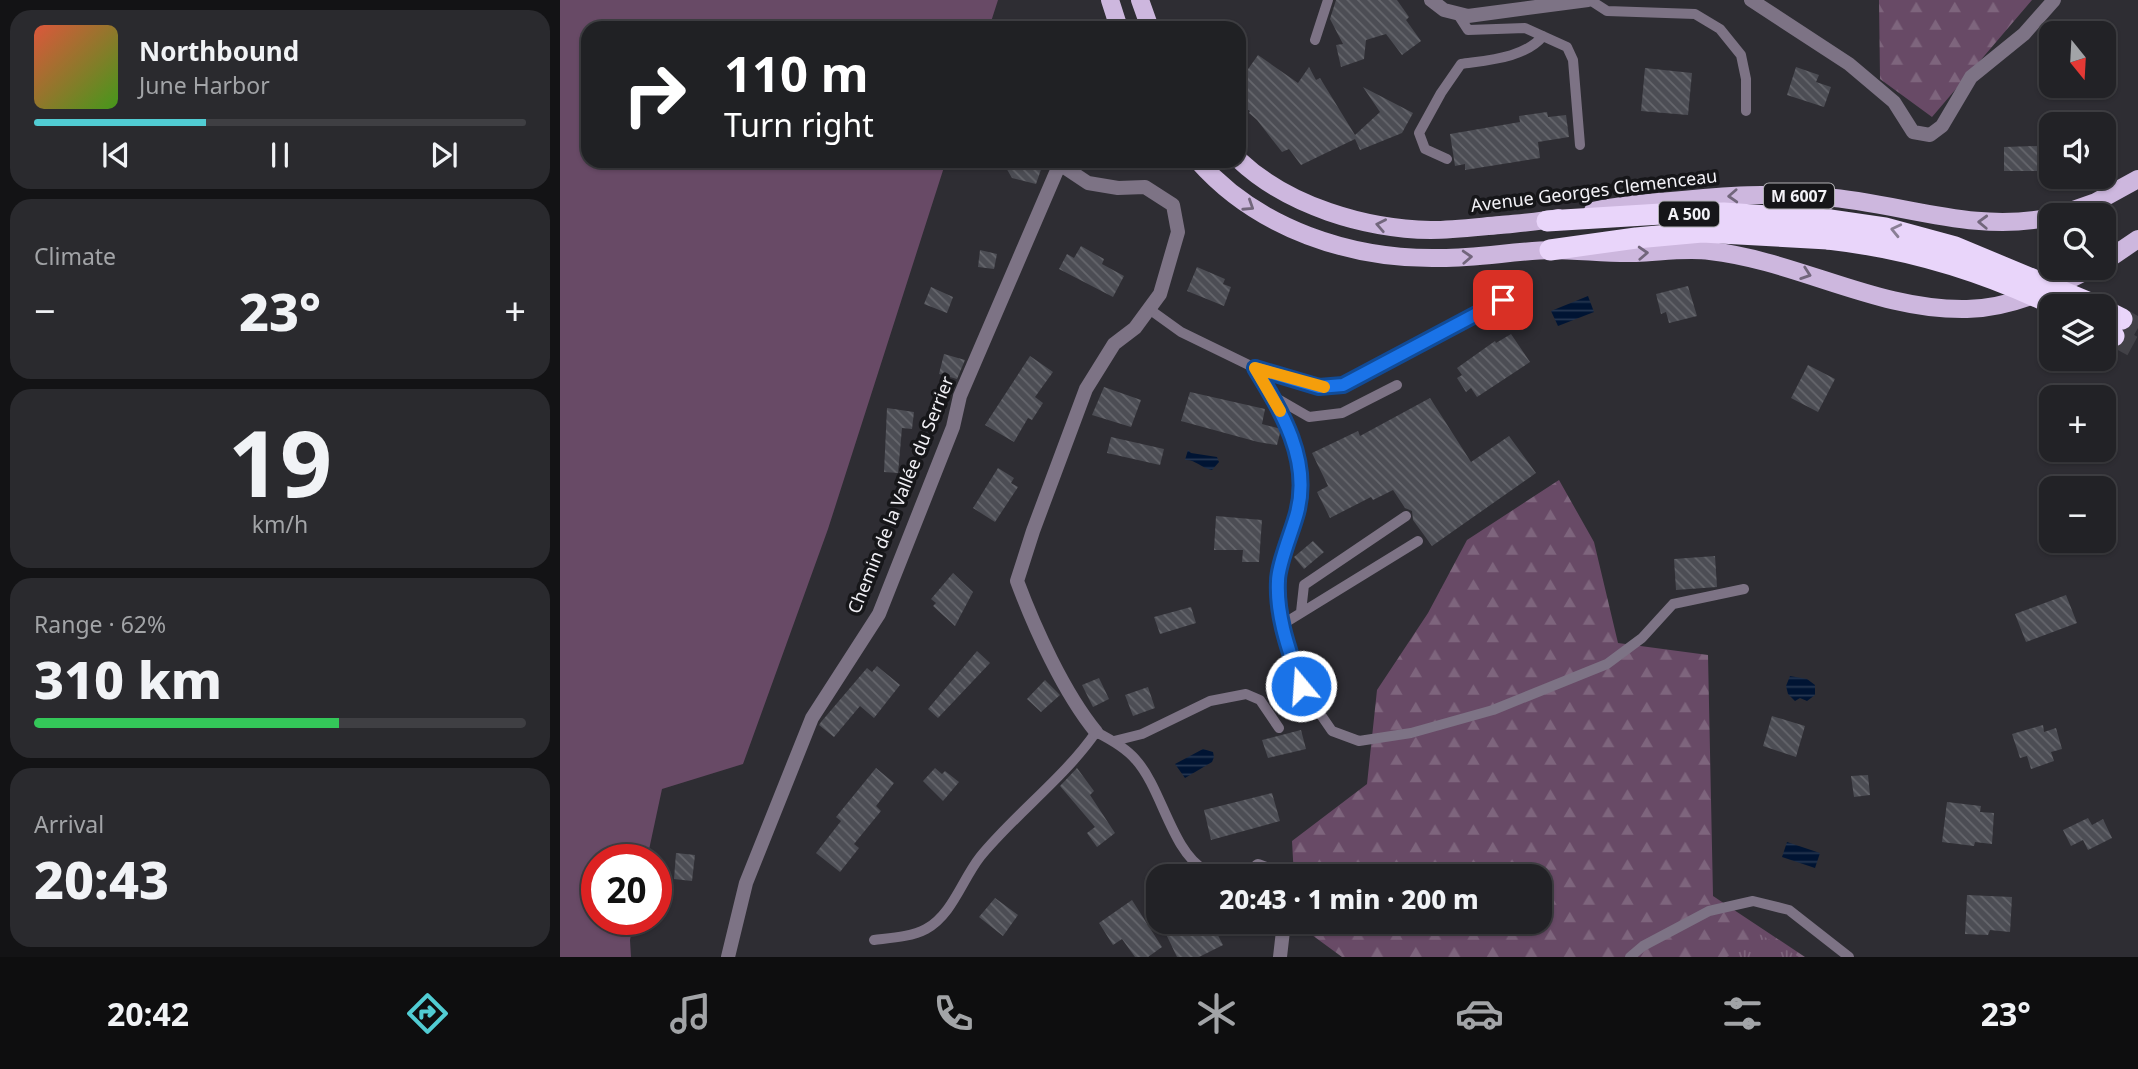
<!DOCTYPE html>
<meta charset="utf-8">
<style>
:root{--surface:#222226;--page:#2a2a2e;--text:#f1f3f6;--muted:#a2a4a7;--line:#3f3f43;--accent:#51ccd3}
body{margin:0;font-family:"Noto Sans",sans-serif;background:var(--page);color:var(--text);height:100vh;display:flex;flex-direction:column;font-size:26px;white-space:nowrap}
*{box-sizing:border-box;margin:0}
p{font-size:23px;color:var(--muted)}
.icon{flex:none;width:38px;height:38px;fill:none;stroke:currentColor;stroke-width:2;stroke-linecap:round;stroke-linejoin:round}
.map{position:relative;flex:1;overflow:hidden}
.drawer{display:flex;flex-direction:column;gap:10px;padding:10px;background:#131315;width:560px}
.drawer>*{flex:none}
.hud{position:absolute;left:21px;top:21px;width:665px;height:147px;border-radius:21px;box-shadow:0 2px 5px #0004,0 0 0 2px var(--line);background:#202124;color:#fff;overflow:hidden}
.needle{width:46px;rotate:162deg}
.buttons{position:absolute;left:1479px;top:21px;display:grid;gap:14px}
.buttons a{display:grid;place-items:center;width:77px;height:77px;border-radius:14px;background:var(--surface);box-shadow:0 2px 5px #0004,0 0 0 2px var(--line);font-size:35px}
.speed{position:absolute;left:21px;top:844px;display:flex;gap:14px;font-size:35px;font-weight:700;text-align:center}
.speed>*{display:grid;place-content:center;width:91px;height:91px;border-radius:50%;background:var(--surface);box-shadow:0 2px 5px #0004,0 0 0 2px var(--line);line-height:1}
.speed .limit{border:10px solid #d22;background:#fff;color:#111}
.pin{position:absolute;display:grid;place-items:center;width:60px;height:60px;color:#fff;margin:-30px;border-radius:14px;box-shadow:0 4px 10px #0006}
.me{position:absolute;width:77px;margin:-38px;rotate:342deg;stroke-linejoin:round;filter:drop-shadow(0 0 5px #0008)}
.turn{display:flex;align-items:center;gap:24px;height:147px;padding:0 28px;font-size:32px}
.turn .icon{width:91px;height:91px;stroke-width:2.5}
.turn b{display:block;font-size:49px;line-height:60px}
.big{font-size:52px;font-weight:800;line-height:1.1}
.drawer .tile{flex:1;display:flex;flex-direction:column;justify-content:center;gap:10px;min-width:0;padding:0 24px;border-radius:21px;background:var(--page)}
.drawer .dial{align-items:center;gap:0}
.dial b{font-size:91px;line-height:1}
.song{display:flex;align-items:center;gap:21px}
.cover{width:84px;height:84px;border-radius:10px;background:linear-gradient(135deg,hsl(10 70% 55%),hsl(100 70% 35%))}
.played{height:7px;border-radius:4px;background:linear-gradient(90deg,var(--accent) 35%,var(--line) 35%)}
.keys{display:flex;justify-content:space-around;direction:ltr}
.heat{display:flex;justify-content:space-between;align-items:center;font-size:38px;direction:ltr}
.charge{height:10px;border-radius:5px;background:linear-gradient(90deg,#34c759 62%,var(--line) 0)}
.trip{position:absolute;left:586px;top:864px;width:406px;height:70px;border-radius:21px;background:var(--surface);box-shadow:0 2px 5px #0004,0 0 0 2px var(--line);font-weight:800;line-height:70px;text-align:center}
.tab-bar{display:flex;height:112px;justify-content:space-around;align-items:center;background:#0e0e0f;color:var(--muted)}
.tab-bar .icon{width:49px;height:49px}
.tab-bar .current{color:var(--accent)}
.tab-bar b{font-size:32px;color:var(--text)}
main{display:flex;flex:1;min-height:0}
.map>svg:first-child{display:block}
</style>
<main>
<section class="drawer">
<div class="tile">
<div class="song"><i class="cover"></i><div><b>Northbound</b><p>June Harbor</p></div></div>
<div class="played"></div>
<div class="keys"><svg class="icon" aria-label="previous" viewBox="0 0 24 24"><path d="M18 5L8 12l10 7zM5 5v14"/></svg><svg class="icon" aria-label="pause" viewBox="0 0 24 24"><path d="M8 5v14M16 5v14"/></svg><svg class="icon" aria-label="next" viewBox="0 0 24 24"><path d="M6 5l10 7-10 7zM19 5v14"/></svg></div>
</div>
<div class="tile"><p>Climate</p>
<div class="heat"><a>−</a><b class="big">23°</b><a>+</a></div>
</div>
<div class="tile dial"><b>19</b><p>km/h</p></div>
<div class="tile"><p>Range · 62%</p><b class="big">310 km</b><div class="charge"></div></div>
<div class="tile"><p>Arrival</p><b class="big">20:43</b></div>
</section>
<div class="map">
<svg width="1578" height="957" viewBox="0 0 1578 957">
<defs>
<pattern id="forest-firs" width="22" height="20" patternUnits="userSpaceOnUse" patternTransform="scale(1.75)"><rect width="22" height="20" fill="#684a66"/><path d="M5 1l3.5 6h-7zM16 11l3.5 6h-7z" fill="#7e657d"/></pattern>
<pattern id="park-tufts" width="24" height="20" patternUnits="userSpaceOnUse" patternTransform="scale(1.75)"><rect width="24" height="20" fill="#684a66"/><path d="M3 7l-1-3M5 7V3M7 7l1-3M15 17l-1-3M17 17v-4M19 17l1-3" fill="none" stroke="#7e657d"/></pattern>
<pattern id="water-rules" width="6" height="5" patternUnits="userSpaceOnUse" patternTransform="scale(1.75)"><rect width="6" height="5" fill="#001433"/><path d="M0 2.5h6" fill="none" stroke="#263751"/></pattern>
<pattern id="building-back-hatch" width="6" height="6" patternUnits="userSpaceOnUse" patternTransform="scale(1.75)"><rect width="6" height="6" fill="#4c4d54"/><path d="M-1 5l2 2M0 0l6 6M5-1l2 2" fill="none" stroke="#66676d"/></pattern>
</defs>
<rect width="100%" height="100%" fill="#2e2d33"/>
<path fill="#684a66" d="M0,0h438l-9,28h-401v133h358l-118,368 -85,235 -81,25 -15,70h-50v60h37l-4,21 1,17h-71z"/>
<path fill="url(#forest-firs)" d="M1319,0h153l-100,117 -52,-38z
M999,480l35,62 24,101 90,12 5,241 92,61h-463l-45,-33 243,-2v-45h-246l-2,-36 75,-57 10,-94 51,-77 39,-73z"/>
<path fill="url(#park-tufts)" d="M1198,933l41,24h-72z"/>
<path fill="url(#water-rules)" d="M1028,296l6,16 -36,14 -7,-15z
M628,450l3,3 26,4 2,5 -7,8c-11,-2 -17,-11 -27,-10z
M1230,676l17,3 8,6v10l-8,6 -7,-3 -5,3 -7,-7 -2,-8z
M643,749l10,3 1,5 -2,5 -27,16 -10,-14z
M1227,842l33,11 -5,15 -33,-11z"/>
<path fill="url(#building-back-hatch)" d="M776,0h61l12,17 -3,3 15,21 -19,14 -16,-21 -20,6 -2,19 -23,8 -5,-22 7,-1 -13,-25z
M698,55l40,28 11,-16 7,13 4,-2 35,57 25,-23 -17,-25 50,26 -11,20 -42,17 -5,-11 -54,26 -12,-16 -7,3 -25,-32 -8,-7 1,-2 -11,-8v-21z
M1236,67l23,8 -3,7 15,5 -7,20 -37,-12z
M1085,68l47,5 -4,42 -47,-4z
M987,112l1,5 18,-2 3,22 -31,5 2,16 -75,12v-6l-10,2 -5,-32 70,-12 -1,-6z
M1478,146l-1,5h12l-1,20h-44v-24z
M442,161h42l-8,23 -24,-6z
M521,246l23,13 -2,5 22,12 -11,21 -54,-28 8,-15 7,4z
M420,250l17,4 -3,15 -16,-2z
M637,267l28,12 -2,5 8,3 -7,19 -37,-15z
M1128,286l9,30 -28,7 -3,-11 -5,2 -5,-20z
M371,287l22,10 -6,16 -23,-9z
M951,334l19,28 -53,35 -6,-9 -5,4 -9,-14 5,-3 -5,-7 38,-27 1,2z
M384,354l21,6 -8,19 -18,-5z
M470,356l23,16 -18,25 8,6 -11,17 -4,-2 -14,24 -29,-17z
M1248,365l27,14 -17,33 -27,-14z
M544,387l37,13 -10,27 -39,-12z
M630,392l75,17 -3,15 19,5 -4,16 -19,-3 -77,-21z
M870,398l41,64 38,-26 27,37 -104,73 -19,-26 -1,-9 -7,-3 -12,-18 -20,10 -2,-3 -41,21 -13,-26 11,-6 -16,-33 46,-22 2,5z
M327,408l27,4 -2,17 -10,-1 -4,45 -14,-1z
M551,437l53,12 -4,16 -53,-12z
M438,468l16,10 -3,5 7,4 -23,35 -22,-14z
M656,516l46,4 -3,42h-17l1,-12h-29z
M753,541l11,11 -20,17 -10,-12z
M1155,556l2,31 -41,3 -2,-31z
M393,573l20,19 -18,34 -22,-20 3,-3 -5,-4z
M1506,595l11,28 -51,19 -11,-28z
M631,607l5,16 -36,11 -6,-17z
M417,651l13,12 -52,55 -10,-9z
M317,666l23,19 -26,33 -14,-12 -26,31 -15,-12 2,-3 46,-54 5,4z
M539,678l10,21 -16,8 -11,-22z
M485,680l15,15 -19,17 -14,-13z
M588,687l7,21 -22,8 -8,-21z
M1212,716l33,10 -9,31 -33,-11z
M1483,725l1,7 12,-4 6,21 -11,3 3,9 -23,8 -4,-13 -7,2 -8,-24z
M741,730l5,19 -38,9 -6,-18z
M316,768l18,15 -18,23 5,5 -27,33 5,4 -19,24 -24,-19 25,-32 -5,-4z
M375,768l7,6 3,-3 14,11 -16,19 -20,-20z
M517,768l17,23 -4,4 25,38 -18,14 -10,-14 8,-6 -35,-41z
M1308,775l2,20 -16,2 -3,-21z
M712,793l8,28 -69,19 -7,-30z
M1387,802l34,4 -1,6 14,1 -2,31 -17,-2 -1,4 -32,-4z
M1528,818l4,7 11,-6 9,19 -24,12 -5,-10 -12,6 -8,-16z
M116,853l19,2 -3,26 -18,-2z
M1407,895l45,2 -2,35 -20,-2 -2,5 -23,-1z
M435,898l23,17 -15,21 -24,-19z
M572,900l30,47 -14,10h-13l-13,-18 -9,6 -14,-22z
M630,922h21l12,23 -24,12h-22l-11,-23z"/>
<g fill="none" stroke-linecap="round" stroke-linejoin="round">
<path stroke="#424147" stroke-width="21" stroke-dasharray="21 10" stroke-linecap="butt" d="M1562,319l16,9
M1554,336l24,13"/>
<path stroke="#7d7385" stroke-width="10" d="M1030,0l17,11 88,3 25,15 21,26 5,24v32
M897,13l11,17 57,-2 42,19 6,13 7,85
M755,40l13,-40
M887,159l-22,-10 -6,-16 22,-40 20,-29c27,-4 64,-6 82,-28
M589,309l32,23 74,36 64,19 24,-2 160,-85
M695,368l16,27 38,22 33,-4 55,-28
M711,395l17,31 12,40 1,31 -24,82 7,56 17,51 31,45 27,10 52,-8 82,-23 114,-46 35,-26 31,-34 71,-15
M741,612l3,-27 102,-69
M723,624l135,-83
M554,741l28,-7 68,-33 36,-7 14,6 19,28
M314,940c16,-2 37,-3 52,-11 26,-14 36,-49 54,-72 35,-43 85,-80 116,-125 14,7 30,16 40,28 26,29 36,92 69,110 15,8 38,-1 53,-4
M1070,957l13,-11 66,-35 44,-10 36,9 60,47"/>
<path stroke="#7d7385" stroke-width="14" d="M871,0l13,10 24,6 120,-16
M1191,0l98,64 45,38 19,30 17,3 12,-9 29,-49 53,-43 30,-34
M501,165l27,18 30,5 27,-1 28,18 5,27 -18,62 -25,34 -21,16 -28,45 -53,142 -16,50c18,48 47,112 79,151
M698,866l16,6 3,5
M168,957l18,-74 66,-165 67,-104 74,-187 7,-31 101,-235
M720,957l4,-35"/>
<path stroke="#cdb7de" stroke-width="18" d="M550,0l9,28
M580,0l10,28
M679,160c49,46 126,69 192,70 23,0 46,-3 69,-5 20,-2 39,-3 58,-7
M638,161c60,68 153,99 243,97 37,0 74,-7 111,-8 28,0 56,4 84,3 25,-1 50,-5 74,-2 88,10 168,60 257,58 44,-1 87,-21 125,-41
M1033,211c26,-6 52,-8 78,-10 51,-5 103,-9 154,-4 76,6 149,37 226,20
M1499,215l37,-13 42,-23
M1544,262l34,-23"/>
<path stroke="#e9d5fa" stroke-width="21" d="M987,221l114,-7 63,-1 106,7
M990,250l86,-12 66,-6 126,7
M1544,310l18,9
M1544,331l10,5"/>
<path stroke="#e9d5fa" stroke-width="21" d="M1270,220l55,8 70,19 142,59
M1268,239c80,9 156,32 228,67"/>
</g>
<defs><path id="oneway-chevron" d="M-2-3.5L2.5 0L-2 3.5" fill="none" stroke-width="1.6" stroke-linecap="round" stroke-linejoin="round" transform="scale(1.75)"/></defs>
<g stroke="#72667c">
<use href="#oneway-chevron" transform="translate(1173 196) rotate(177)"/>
<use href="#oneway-chevron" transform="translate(689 206) rotate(33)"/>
<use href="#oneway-chevron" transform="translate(1423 222) rotate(-178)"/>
<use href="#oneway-chevron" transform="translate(821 225) rotate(-169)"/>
<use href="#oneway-chevron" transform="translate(1083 253) rotate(-3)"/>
<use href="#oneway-chevron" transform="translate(907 257) rotate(-3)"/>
<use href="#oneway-chevron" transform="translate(1246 274) rotate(19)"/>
</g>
<use stroke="#8a7f95" href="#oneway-chevron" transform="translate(1336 230) rotate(-167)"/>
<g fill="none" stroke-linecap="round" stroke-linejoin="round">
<defs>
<path id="route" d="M741,686c-11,-33 -25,-69 -23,-105 0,-17 14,-49 19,-68 14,-53 -15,-101 -42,-145l64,19 24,-2 160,-85"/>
</defs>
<use href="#route" stroke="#114b97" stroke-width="18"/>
<use href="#route" stroke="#1a73e8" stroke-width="12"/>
<path stroke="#f59e0b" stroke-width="12" d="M720,411l-25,-43 69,19"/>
</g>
<g text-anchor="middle" stroke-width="7" stroke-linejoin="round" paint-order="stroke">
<g fill="#161619" stroke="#b1b0b4" stroke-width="2">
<rect x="1204" y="183.5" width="70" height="25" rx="5"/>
<rect x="1099" y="201.5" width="60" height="25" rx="5"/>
</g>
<g font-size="16" font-weight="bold" fill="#f3f2f7">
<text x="1239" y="202">M 6007</text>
<text x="1129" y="220">A 500</text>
</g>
<g font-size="18" fill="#f3f2f7" stroke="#161619">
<text transform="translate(1034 191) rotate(-7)" y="6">Avenue Georges Clemenceau</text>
<text transform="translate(341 495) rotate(-68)" y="6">Chemin de la Vallée du Serrier</text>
</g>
</g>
</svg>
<div class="buttons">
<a><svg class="needle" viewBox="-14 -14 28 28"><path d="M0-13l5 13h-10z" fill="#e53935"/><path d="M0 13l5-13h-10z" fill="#a2a4a7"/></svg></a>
<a><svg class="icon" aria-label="sound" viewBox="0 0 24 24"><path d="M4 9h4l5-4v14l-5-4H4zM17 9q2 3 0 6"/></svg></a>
<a><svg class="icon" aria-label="search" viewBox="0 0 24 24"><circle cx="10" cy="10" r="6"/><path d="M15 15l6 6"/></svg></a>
<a><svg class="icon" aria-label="layers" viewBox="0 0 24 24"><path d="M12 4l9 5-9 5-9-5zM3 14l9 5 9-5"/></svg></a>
<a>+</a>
<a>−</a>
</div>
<div class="speed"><div class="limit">20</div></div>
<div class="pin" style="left:943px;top:300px;background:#d93025"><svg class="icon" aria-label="arrive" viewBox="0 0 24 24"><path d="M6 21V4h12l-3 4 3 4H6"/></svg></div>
<svg class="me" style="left:741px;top:686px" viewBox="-20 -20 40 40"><circle r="17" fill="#1a73e8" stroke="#fff" stroke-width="3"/><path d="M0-11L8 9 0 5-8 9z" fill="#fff"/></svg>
<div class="trip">20:43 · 1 min · 200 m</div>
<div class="hud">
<div class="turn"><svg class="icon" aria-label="right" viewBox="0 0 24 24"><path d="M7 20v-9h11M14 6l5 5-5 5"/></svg><div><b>110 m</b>Turn right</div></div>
</div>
</div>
</main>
<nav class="tab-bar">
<b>20:42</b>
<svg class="icon current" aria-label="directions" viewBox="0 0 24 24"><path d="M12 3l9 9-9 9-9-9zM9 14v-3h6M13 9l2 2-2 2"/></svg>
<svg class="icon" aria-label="music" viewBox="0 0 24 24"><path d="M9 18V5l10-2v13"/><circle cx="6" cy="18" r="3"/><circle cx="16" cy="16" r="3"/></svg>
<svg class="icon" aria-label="phone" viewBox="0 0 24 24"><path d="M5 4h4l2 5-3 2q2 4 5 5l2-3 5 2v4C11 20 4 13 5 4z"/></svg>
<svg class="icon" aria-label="climate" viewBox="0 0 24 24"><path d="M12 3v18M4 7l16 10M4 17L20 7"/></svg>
<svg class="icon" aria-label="car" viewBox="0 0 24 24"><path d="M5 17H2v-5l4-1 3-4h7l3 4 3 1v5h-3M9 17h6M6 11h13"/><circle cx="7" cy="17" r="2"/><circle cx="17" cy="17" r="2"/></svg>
<svg class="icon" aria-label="filters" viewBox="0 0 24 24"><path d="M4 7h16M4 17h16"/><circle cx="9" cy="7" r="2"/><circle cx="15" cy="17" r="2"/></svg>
<b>23°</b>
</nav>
